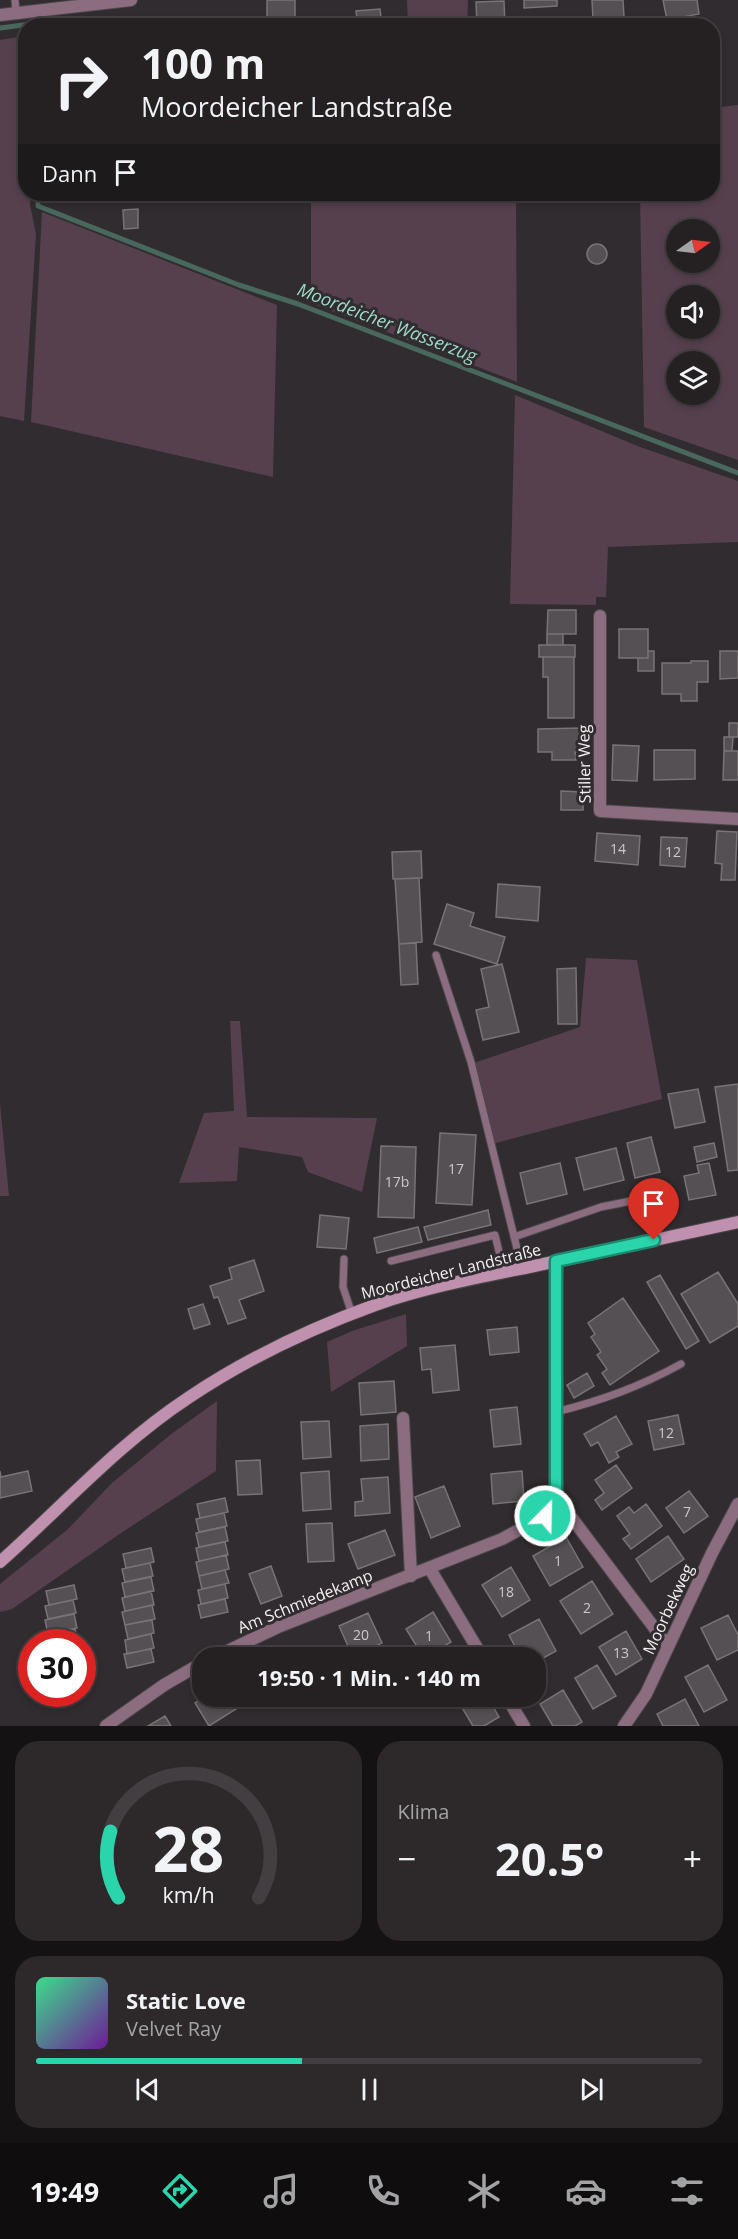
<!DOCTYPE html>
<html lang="de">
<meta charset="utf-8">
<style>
:root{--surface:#252123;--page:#2d292b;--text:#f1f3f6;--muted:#a3a3a6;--line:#423e41;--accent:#2bd5ac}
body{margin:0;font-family:"Open Sans",sans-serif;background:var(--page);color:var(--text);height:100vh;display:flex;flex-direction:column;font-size:22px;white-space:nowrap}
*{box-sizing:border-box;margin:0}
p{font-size:20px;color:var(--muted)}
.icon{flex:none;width:33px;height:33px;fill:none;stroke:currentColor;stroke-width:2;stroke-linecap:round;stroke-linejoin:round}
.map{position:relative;height:1726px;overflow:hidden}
.side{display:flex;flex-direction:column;gap:15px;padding:15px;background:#141213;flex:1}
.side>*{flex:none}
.top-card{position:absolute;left:18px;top:18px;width:702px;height:183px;border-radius:24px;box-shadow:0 3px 9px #0003,0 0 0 2px var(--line);background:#252123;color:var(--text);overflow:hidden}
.needle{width:39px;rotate:76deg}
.controls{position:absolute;left:666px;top:219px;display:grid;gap:12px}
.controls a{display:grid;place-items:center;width:54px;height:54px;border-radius:50%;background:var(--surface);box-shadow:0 3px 9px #0003,0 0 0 2px var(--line);font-size:30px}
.speed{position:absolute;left:18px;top:1629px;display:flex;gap:12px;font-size:30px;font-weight:700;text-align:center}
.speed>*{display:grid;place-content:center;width:78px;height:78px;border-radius:50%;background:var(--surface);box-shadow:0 3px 9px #0003,0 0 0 2px var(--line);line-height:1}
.speed .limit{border:9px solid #d22;background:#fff;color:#111}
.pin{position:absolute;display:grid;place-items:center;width:51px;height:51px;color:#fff;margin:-62px -26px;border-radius:50% 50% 50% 0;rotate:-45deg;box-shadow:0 0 6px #0007}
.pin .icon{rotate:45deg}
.me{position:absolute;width:66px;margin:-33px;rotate:23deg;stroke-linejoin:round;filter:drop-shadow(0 0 4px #0008)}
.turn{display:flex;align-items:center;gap:21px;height:126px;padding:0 24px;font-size:27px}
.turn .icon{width:78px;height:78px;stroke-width:2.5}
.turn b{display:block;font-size:42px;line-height:51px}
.then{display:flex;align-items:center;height:57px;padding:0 24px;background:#0003;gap:12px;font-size:22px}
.big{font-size:45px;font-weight:700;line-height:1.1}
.side .widget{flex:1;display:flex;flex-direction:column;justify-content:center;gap:9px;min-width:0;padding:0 21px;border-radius:24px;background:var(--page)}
.side .dial{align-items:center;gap:0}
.dial svg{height:156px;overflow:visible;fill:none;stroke:var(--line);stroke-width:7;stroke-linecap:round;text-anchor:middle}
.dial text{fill:var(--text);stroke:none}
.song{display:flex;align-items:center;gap:18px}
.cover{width:72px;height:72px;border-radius:9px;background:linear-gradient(135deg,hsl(150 70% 55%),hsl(280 70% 35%))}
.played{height:6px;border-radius:3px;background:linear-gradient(90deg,var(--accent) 40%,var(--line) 40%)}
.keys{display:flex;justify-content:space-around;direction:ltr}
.heat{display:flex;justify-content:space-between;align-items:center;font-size:33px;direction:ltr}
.side .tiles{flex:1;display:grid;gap:15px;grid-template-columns:1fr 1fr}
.widget:last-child{grid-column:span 2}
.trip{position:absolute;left:192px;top:1647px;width:354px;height:60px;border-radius:24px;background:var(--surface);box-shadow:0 3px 9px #0003,0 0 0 2px var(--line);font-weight:700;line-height:60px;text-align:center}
.menu{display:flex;height:96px;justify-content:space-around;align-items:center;background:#0f0d0e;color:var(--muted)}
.menu .icon{width:42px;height:42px}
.menu .selected{color:var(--accent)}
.menu b{font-size:27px;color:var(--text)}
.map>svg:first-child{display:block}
</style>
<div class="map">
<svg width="738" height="1726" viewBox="0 0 738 1726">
<rect width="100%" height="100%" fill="#312c2f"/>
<path fill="#56404d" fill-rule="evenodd" d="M407,0h61l-1,25h-59z
M25,36l1,158h5l-1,11 6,29 -12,187 -24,-5v-376z
M738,105v355l-94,-33 -4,-233h72l1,-86zM676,230h34v32h-34zM676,296h34v32h-34zM676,362h34v32h-34z
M311,194h205l1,188 -206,-79z
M42,212l235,93 -4,172 -242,-55z
M515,395l125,52 98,34v61l-130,5 -2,50h-10v8l-86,-1z
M586,958l51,2 25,139 -170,45 -21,-80 109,-37z
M230,1021h10l7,96 130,1 -15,74 -54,-20 -6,-15 -63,-10 -2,34 -58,2 25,-70 30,-2z
M0,1103l9,93h-9z
M406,1314l1,32 -76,46 -4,-50 25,-11z
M217,1401l-1,70 -95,62 -109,76 -12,3v-28l68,-55 44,-46 58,-48z"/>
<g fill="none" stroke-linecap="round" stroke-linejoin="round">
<path stroke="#48685e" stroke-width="5" d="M0,28l46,-6v4
M38,194v12l201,79 59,19 440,169"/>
</g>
<path fill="#555053" stroke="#797376" stroke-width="1.5" d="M267,0h28v26h-28z
M524,0h33v6l-33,2z
M592,0h31l1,17 -31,2z
M663,0h34l2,14 -32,6z
M504,1l1,25h-28l-1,-24z
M380,9l2,17h-24l-2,-15z
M632,17l1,9h-27l-1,-8z
M184,19v7h-17l-1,-5z
M138,209v19l-14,1 -1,-19z
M587 254a10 10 0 1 1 20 0a10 10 0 1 1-20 0Z
M548,610h28v24h-29z
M619,629h29v29h-29z
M547,634h16v11h-16z
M539,645h36v12h-36z
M648,651h6v20h-16v-13h10z
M720,651h18v27l-18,1z
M543,657h31v61h-26v-41h-5z
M691,661h17v21h-11v19h-16v-7h-19v-31h29z
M729,723h9v14h-9z
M581,728v24h-6l1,8h-24v-8h-14v-23z
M724,737h9l-1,14h-8z
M613,745l26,1 -2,35 -25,-1z
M654,750h41v29l-41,1z
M724,751h14v29h-15z
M561,791l22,1v18h-22z
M717,831l20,1 -2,48h-14l1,-16 -7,-1z
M597,833l43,3 -2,29 -43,-4z
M661,837l26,1 -2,29 -25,-2z
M421,851l1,27 -29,1 -1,-27z
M419,878l3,64 -23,2 -4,-65z
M498,884l42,3 -2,34 -42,-4z
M447,904l27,9 -4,13 35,11 -8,27 -63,-20z
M416,943l2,41 -17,1 -2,-41z
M502,964l17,68 -36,8 -7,-30 13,-3 -8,-38z
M576,968l1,56h-19l-1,-55z
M738,1084v86l-10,1 -13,-84z
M698,1089l7,33 -30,6 -7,-34z
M440,1133l36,2 -4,70 -36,-2z
M651,1137l9,35 -25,6 -8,-35z
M714,1143l3,14 -20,5 -3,-15z
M381,1146l35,1 -2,71 -36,-1z
M616,1148l8,32 -40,10 -8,-32z
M560,1163l7,31 -40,10 -7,-31z
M709,1163l7,32 -27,5 -5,-24 15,-3 -2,-8z
M488,1210l3,15 -63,15 -4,-13z
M320,1215l29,3 -3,31 -29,-2z
M418,1227l4,15 -45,11 -3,-15z
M254,1260l10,31 -25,9 7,18 -18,6 -10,-27 -4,1 -4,-12 22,-7 -3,-11z
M718,1272l20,32v22l-28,17 -29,-49z
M660,1275l39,66 -13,8 -39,-67z
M623,1298l36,53 -49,34 -8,-12 5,-4 -10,-14 4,-3 -10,-15 4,-3 -7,-11z
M203,1304l7,20 -16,5 -6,-20z
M517,1327l2,25 -29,3 -3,-25z
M455,1345l4,45 -26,3 -2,-24 -9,1 -2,-22z
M587,1373l7,13 -20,12 -7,-13z
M394,1381l2,31 -35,3 -2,-32z
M517,1407l4,37 -27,3 -4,-37z
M678,1415l6,29 -30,6 -6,-29z
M616,1416l16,28 -16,8 3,5 -10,6 -11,-21 -7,4 -7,-12z
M329,1421l2,36 -28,2 -2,-37z
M388,1424l1,35 -28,2 -1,-35z
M260,1460l2,34 -24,1 -2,-34z
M616,1465l16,23 -30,22 -7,-10 9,-7 -9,-13z
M0,1471l1,6 27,-6 4,20 -32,7z
M329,1471l2,38 -28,2 -2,-38z
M522,1471l2,30 -31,3 -2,-30z
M388,1477l2,36 -35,3v-14l8,-1 -2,-22z
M444,1486l16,40 -29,12 -16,-41z
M689,1491l19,25 -24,17 -18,-25z
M225,1498l3,14 -28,6 -3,-14z
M646,1504l16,22 -31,23 -8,-10 7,-5 -13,-18 12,-9 5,6z
M224,1513l3,13 -28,6 -3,-13z
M332,1523l2,38 -26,1 -2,-38z
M225,1527l3,14 -29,6 -3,-14z
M385,1530l10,25 -37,14 -10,-25z
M668,1536l16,23 -33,23 -15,-23z
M566,1537l17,30 -33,19 -17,-30z
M225,1542l3,13 -29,6 -3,-13z
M151,1548l3,14 -28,6 -3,-14z
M226,1555l3,14 -30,7 -3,-14z
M150,1563l3,13 -28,6 -3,-13z
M271,1566l11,30 -21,8 -12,-30z
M511,1567l19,33 -28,17 -20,-32z
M225,1570l4,13 -27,6 -3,-13z
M151,1577l3,14 -29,6 -3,-14z
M592,1581l21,33 -32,20 -21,-33z
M225,1584l3,14 -27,6 -3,-14z
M74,1585l3,14 -28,6 -3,-14z
M151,1591l3,14 -29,6 -3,-13z
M225,1599l3,13 -27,6 -3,-13z
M73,1600l3,13 -28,6 -3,-13z
M152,1605l3,14 -30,6 -3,-13z
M433,1612l18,30 -27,16 -18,-29z
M368,1613l14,30 -29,14 -14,-31z
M74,1614l3,14 -29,6 -3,-14z
M728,1615l10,20v15l-21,10 -16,-32z
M539,1619l17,32 -20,11v-4h-15l-12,-23z
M152,1620l2,13 -26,6 -3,-14z
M75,1629l3,13h-31l-2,-7z
M626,1631l16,28 -26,16 -17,-28z
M151,1634l3,14 -27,6 -2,-14z
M151,1649l3,13 -27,6 -3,-14z
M597,1665l19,31 -23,13 -18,-31z
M708,1665l19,35 -23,12 -19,-35z
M563,1690l19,32 -7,4h-22l-13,-22z
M48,1694h28l1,5 -27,6z
M205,1696h23l8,13 -27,17 -14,-23z
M466,1696h21l12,21 -15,9h-11l-15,-25z
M685,1699l14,27h-36l-6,-12z
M165,1716l6,10h-23z"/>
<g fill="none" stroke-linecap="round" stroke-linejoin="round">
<defs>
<path id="lane" d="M15,0l1,13
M436,955l35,107 51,207
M514,1237l87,-30 55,-11
M344,1259l-1,28 9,27
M391,1261l104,-26 9,37
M556,1412c47,-12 83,-25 125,-48"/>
<path id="street" d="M0,15l131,-15
M600,616v195l138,8
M403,1418l8,158
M556,1497l112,149
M430,1569l53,89
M213,1658l65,-31 224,-88 43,-23 7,-9 4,-10v-236
M506,1696l18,30
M106,1726l58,-41 38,-22
M624,1726l22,-32 66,-141 26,-49"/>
<path id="secondary" d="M0,1562c62,-55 118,-118 188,-164 58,-39 121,-69 187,-93 48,-17 100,-27 150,-37 71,-15 142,-31 213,-46"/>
</defs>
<use href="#lane" stroke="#4c474a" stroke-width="9"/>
<use href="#street" stroke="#4c474a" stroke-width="14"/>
<use href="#secondary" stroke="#4c474a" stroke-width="14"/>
<use href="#lane" stroke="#8b6d7f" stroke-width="7"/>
<use href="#street" stroke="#8b6d7f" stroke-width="12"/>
<use href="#secondary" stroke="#c091ae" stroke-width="12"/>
</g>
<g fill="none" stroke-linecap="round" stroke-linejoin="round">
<defs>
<path id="route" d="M545,1516l7,-9 4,-10v-236l98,-21"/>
</defs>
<use href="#route" stroke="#1c8a70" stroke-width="15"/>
<use href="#route" stroke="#2bd5ac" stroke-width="10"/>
</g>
<g text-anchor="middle" stroke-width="6" stroke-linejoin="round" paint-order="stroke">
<g font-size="14" fill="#ccc8ca">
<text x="618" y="854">14</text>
<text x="673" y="857">12</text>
<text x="456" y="1174">17</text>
<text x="397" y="1187">17b</text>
<text x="666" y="1438">12</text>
<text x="687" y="1517">7</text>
<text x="558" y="1566">1</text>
<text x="506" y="1597">18</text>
<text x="587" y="1613">2</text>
<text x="361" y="1640">20</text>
<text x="429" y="1641">1</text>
<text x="621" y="1658">13</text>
</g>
<g font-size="16" fill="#f3f0f1" stroke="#312c2f">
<text transform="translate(584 764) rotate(-91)" y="6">Stiller Weg</text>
<text transform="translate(451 1271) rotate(-14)" y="6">Moordeicher Landstraße</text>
<text transform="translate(305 1601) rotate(-22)" y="6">Am Schmiedekamp</text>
<text transform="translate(668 1609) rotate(-65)" y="6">Moorbekweg</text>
</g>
<g font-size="18" font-style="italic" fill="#9cdbc6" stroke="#312c2f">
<text transform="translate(387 323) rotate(21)" y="6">Moordeicher Wasserzug</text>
</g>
</g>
</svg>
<div class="controls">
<a><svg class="needle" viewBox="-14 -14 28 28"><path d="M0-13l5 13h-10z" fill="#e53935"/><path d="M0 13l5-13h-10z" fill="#a3a3a6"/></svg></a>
<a><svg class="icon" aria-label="sound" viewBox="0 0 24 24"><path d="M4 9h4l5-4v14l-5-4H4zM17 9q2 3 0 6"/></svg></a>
<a><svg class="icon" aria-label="layers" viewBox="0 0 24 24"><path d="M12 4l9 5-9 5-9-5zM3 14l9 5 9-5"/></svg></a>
</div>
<div class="speed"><div class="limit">30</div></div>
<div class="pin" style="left:654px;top:1240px;background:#d93025"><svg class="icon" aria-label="arrive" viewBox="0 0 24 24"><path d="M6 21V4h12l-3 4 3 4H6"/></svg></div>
<svg class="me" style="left:545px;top:1516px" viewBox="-20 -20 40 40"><circle r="17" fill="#2bd5ac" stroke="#fff" stroke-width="3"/><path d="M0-11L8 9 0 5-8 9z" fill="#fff"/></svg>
<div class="trip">19:50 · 1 Min. · 140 m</div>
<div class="top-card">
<div class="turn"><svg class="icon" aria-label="right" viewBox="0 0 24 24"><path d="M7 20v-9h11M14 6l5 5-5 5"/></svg><div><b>100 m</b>Moordeicher Landstraße</div></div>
<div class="then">Dann<svg class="icon" aria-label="arrive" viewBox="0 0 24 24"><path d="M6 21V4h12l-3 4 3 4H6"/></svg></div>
</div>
</div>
<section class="side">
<div class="tiles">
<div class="widget dial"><svg viewBox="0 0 100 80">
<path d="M14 69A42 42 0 1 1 86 69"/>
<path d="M14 69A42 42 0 0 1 10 35" stroke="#2bd5ac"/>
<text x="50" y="56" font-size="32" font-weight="700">28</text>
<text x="50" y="72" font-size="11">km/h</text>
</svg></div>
<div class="widget"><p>Klima</p>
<div class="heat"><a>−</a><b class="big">20.5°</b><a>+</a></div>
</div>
<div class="widget">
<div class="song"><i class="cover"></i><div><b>Static Love</b><p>Velvet Ray</p></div></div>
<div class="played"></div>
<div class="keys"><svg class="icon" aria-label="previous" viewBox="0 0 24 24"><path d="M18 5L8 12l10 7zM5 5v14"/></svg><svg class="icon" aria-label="pause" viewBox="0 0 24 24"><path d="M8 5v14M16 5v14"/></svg><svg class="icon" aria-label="next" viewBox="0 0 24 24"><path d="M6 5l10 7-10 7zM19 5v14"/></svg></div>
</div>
</div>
</section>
<nav class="menu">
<b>19:49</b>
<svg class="icon selected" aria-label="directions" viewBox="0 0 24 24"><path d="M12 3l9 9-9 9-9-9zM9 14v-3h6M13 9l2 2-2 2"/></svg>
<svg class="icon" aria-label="music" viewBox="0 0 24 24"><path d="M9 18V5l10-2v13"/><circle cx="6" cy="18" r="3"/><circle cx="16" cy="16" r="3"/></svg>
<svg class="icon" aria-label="phone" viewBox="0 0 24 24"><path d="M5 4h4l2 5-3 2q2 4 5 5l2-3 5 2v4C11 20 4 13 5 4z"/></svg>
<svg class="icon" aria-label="climate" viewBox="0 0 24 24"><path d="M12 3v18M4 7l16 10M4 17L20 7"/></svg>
<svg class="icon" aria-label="car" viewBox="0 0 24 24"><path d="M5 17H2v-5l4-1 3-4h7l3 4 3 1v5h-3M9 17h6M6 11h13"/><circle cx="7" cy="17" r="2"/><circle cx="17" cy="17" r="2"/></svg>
<svg class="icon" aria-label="filters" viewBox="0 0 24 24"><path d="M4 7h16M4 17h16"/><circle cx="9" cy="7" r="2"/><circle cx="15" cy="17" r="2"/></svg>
</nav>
